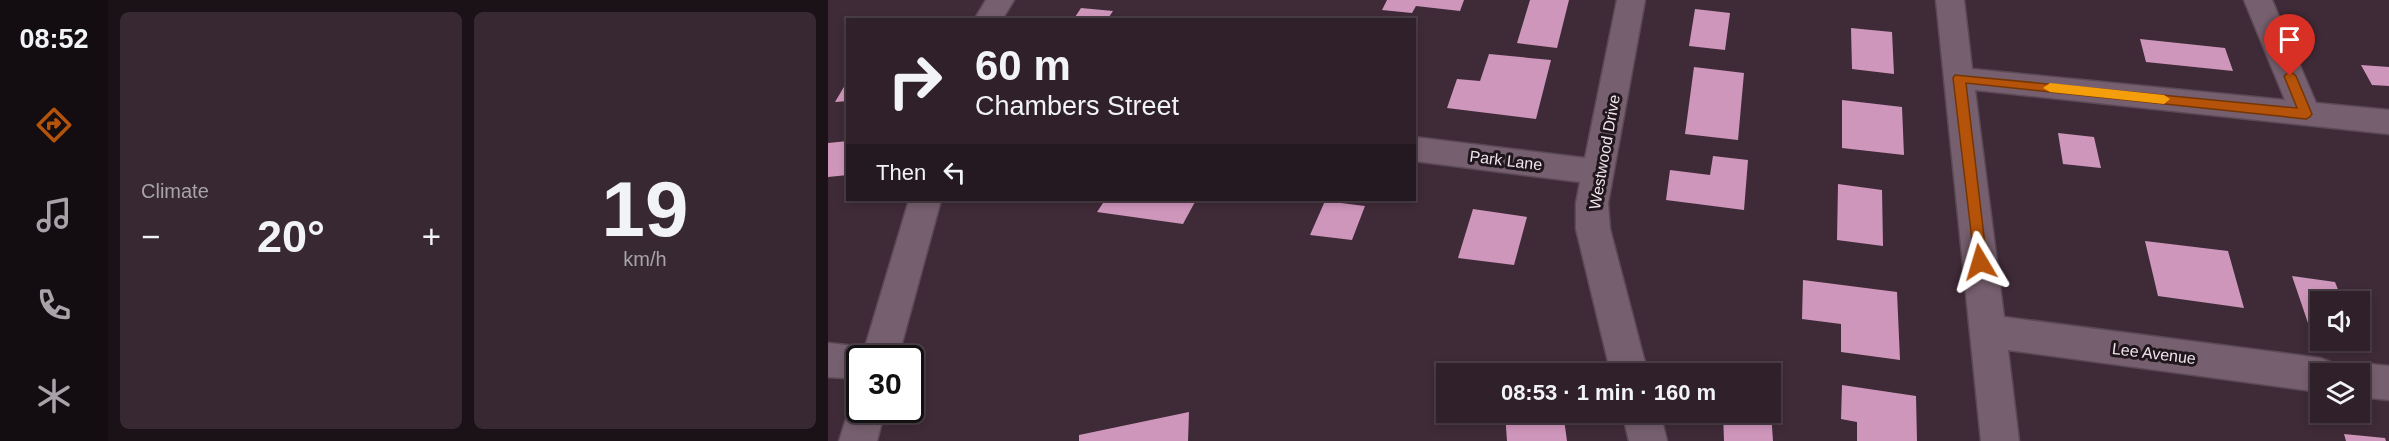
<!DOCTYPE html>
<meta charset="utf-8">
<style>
:root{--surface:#2f202a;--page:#372832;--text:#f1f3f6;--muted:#a7a3a8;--line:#4a3e47;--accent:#b45309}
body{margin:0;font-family:Helvetica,sans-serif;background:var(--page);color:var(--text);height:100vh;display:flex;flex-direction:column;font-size:22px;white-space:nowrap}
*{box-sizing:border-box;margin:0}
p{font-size:20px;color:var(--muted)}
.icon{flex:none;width:33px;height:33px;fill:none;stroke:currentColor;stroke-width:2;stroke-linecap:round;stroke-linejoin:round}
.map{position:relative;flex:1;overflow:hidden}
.panel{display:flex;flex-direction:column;gap:12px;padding:12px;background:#1a1217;width:720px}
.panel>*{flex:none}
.banner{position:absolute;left:18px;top:18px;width:570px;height:183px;border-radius:0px;box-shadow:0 3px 9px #0003,0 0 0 2px var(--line);background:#2f202a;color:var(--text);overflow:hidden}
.controls{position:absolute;left:1482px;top:291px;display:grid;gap:12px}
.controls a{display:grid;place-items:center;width:60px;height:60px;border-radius:0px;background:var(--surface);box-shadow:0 3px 9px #0003,0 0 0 2px var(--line);font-size:30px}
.speed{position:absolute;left:18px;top:345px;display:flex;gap:12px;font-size:30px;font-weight:700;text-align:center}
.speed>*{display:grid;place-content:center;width:78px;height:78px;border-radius:50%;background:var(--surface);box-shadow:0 3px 9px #0003,0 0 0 2px var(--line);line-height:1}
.speed .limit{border:3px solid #111;border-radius:9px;background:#fff;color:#111}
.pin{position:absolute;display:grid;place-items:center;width:51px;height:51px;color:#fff;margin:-62px -26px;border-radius:50% 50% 50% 0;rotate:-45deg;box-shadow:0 0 6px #0007}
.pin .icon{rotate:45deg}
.me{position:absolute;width:66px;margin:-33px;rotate:353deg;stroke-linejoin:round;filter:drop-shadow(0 0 4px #0008)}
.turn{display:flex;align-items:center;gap:21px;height:126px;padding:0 30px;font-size:27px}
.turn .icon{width:78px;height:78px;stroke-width:2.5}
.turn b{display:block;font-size:42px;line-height:51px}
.then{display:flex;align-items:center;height:57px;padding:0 30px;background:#0003;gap:12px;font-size:22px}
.big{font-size:45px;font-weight:700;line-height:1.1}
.panel .widget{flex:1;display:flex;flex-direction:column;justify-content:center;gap:9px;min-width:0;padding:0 21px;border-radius:9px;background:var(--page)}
.panel .dial{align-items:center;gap:0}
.dial b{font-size:78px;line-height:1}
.heat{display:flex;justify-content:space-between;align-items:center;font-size:33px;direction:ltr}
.panel .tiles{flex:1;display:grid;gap:12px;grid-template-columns:repeat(2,1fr)}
.trip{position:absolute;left:608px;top:363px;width:345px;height:60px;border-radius:0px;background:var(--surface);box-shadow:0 3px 9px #0003,0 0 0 2px var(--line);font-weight:700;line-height:60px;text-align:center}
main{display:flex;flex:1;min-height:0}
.menu{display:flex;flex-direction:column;width:108px;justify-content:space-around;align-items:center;background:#130d11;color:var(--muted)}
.menu .icon{width:42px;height:42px}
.menu .on{color:var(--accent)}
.menu b{font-size:27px;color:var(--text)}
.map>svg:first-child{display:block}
</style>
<main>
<nav class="menu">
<b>08:52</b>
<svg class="icon on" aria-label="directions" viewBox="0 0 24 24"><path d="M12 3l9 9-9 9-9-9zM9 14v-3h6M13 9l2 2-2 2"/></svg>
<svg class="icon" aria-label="music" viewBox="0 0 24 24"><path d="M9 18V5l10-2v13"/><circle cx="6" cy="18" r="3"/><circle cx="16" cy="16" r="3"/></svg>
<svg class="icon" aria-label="phone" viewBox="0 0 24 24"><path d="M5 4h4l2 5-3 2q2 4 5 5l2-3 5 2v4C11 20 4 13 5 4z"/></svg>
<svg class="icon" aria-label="climate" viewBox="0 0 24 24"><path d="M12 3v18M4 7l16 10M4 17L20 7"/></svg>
</nav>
<section class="panel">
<div class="tiles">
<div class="widget"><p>Climate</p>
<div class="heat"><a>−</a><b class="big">20°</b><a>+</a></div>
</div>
<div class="widget dial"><b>19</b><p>km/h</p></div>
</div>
</section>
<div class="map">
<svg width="1561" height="441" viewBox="0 0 1561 441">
<rect width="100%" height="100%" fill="#3f2b38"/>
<path fill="#cf96bc" d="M559,0h77l-4,11 -44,-5 -4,7 -30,-3z
M702,0h39l-12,48 -40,-5z
M253,8l32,3 -6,9h-34z
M867,9l35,4 -5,37 -36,-4z
M1023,28l41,4 2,42 -42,-5z
M1312,39l85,9 8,23 -87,-9z
M661,54l62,6 -15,59 -89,-11 10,-29 23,2z
M1533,65l28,2v19l-17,-1z
M866,67l50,6 -6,67 -53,-6z
M20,80v21l-13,1z
M1014,100l60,7 2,48 -62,-7z
M1230,133l36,4 7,31 -38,-4z
M20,141v34l-20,2v-34z
M885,156l35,4 -4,50 -78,-10 4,-30 40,5z
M1010,184l44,6 1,56 -46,-6z
M277,200h91l-13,24 -86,-12z
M497,201l40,5 -13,34 -42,-5z
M645,209l54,8 -13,48 -56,-7z
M1317,241l83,10 16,57 -86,-12z
M1464,276l43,6 8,20h-23v26l-11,-2z
M975,280l94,12 3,68 -59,-8v-28l-39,-5z
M879,362l59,1 1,11h-60z
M1014,385l74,11 1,45h-60v-19l-16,-3z
M361,412l-1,29h-109v-6z
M735,412l4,29h-60l-2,-28z
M895,412h48l2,29h-49z
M1516,434l41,4 1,3h-40z"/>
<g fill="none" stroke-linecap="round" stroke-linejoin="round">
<defs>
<path id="minor" d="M158,0h28l-12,20h-28z
M789,0h28l-37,203 2,26 38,145h-37l-35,-145v-26l4,-21 -166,-21v-24l171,21z
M1108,0h28l8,69 313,31 -41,-100h28l44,103 73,7v24l-414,-44 29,227 316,41 13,5 5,11h-18v18l-312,-42 11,91h-38z
M81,200h32l-43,158h-38v21l-32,-2v-34l37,4z
M1532,363l29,3v34l-29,-3v-23h-16l3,-6z
M32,394v16h25l-8,31h-38l14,-44z
M794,412h38l7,29h-38z"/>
</defs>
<use href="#minor" stroke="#5b4955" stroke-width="3"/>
<use href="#minor" fill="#765f6e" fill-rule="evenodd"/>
</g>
<path fill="#b45309" stroke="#753606" stroke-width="1.5" d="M1462,71l6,5 16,38 -2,3 -4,2 -340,-36 21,179 -2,4h-10l-22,-188 2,-3 342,33 -13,-32z"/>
<path fill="#f59e0b" d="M1222,83l114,12 6,4 -6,5 -114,-12 -7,-4z"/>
<g text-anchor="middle" stroke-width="6" stroke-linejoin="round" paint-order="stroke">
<g font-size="16" fill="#f1e3ec" stroke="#20171d">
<text transform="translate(776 152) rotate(-80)" y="6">Westwood Drive</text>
<text transform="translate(678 160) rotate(7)" y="6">Park Lane</text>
<text transform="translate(1326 353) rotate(7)" y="6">Lee Avenue</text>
</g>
</g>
</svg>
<div class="controls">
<a><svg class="icon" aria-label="sound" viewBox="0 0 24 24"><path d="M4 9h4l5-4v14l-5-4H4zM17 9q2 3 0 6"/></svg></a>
<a><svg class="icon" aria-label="layers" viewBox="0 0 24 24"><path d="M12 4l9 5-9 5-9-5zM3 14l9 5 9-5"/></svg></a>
</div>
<div class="speed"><div class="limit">30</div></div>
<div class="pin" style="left:1462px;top:76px;background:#d93025"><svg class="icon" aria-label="arrive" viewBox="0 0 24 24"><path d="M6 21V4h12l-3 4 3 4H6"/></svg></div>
<svg class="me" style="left:1152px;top:262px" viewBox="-20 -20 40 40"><path d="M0-17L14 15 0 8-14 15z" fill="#b45309" stroke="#fff" stroke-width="4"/></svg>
<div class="trip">08:53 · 1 min · 160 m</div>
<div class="banner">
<div class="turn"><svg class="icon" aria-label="right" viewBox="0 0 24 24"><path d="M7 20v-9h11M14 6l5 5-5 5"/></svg><div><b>60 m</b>Chambers Street</div></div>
<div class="then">Then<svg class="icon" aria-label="left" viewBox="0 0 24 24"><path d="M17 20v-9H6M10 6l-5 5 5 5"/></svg></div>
</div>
</div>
</main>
